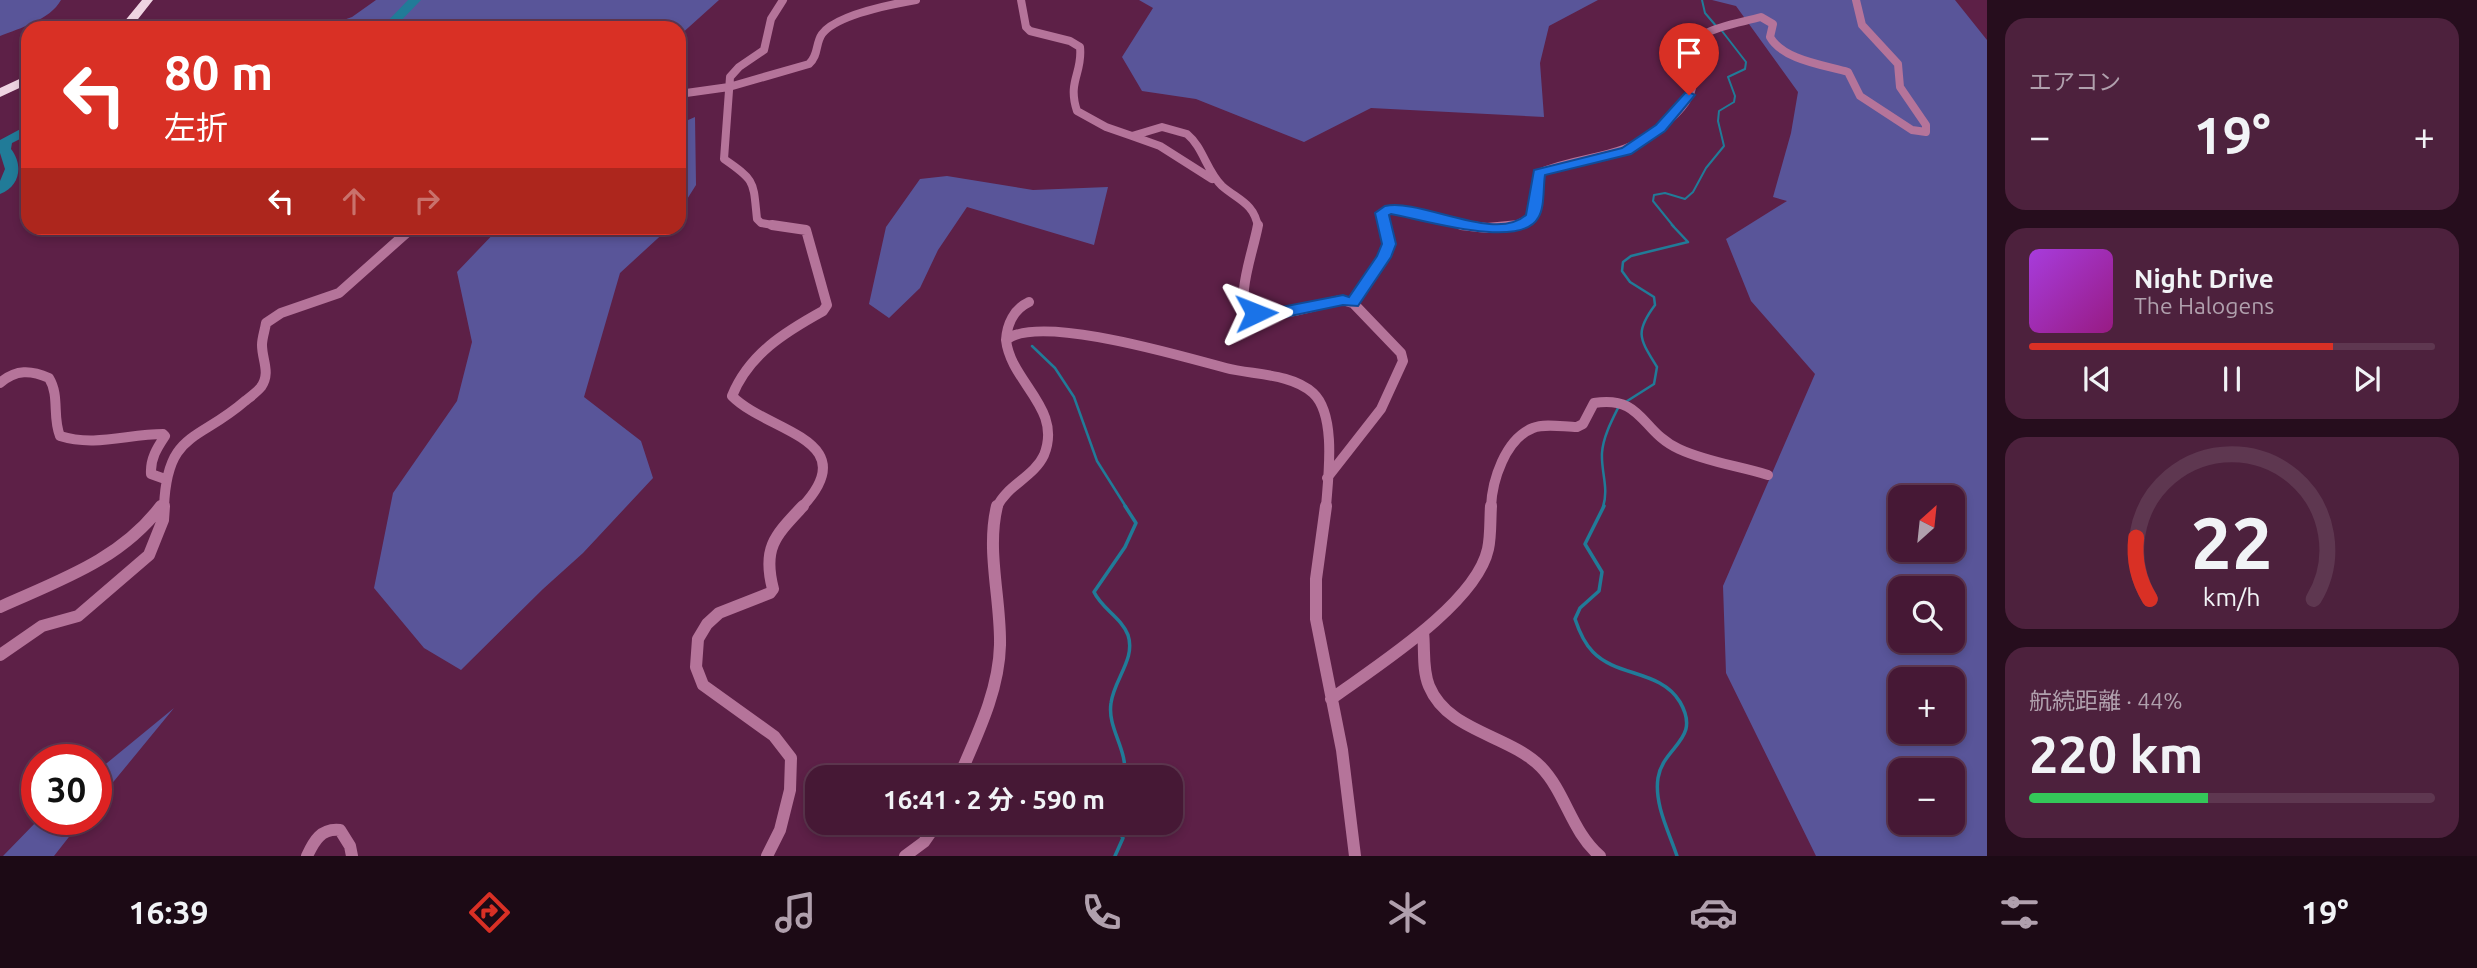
<!DOCTYPE html>
<html lang="ja">
<meta charset="utf-8">
<style>
:root{--surface:#461835;--page:#4d213d;--text:#f1f3f6;--muted:#b0a0ad;--line:#5e3750;--accent:#d93025}
body{margin:0;font-family:Ubuntu,"Noto Sans JP",sans-serif;background:var(--page);color:var(--text);height:100vh;display:flex;flex-direction:column;font-size:26px;white-space:nowrap}
*{box-sizing:border-box;margin:0}
p{font-size:23px;color:var(--muted)}
.icon{flex:none;width:38px;height:38px;fill:none;stroke:currentColor;stroke-width:2;stroke-linecap:round;stroke-linejoin:round}
.map{position:relative;flex:1;overflow:hidden}
.drawer{display:flex;flex-direction:column;gap:18px;padding:18px;background:#260d1d;width:490px}
.drawer>*{flex:none}
.top-card{position:absolute;left:21px;top:21px;width:665px;height:214px;border-radius:21px;box-shadow:0 4px 10px #0003,0 0 0 2px var(--line);background:#d93025;color:#fff;overflow:hidden}
.needle{width:46px;rotate:27deg}
.tools{position:absolute;left:1888px;top:485px;display:grid;gap:14px}
.tools a{display:grid;place-items:center;width:77px;height:77px;border-radius:14px;background:var(--surface);box-shadow:0 4px 10px #0003,0 0 0 2px var(--line);font-size:35px}
.speed{position:absolute;left:21px;top:744px;display:flex;gap:14px;font-size:35px;font-weight:700;text-align:center}
.speed>*{display:grid;place-content:center;width:91px;height:91px;border-radius:50%;background:var(--surface);box-shadow:0 4px 10px #0003,0 0 0 2px var(--line);line-height:1}
.speed .limit{border:10px solid #d22;background:#fff;color:#111}
.pin{position:absolute;display:grid;place-items:center;width:60px;height:60px;color:#fff;margin:-72px -30px;border-radius:50% 50% 50% 0;rotate:-45deg;box-shadow:0 0 7px #0007}
.pin .icon{rotate:45deg}
.me{position:absolute;width:77px;margin:-38px;rotate:88deg;stroke-linejoin:round;filter:drop-shadow(0 0 5px #0008)}
.turn{display:flex;align-items:center;gap:24px;height:147px;padding:0 28px;font-size:32px}
.turn .icon{width:91px;height:91px;stroke-width:2.5}
.turn b{display:block;font-size:49px;line-height:60px}
.lanes{display:flex;align-items:center;height:66px;padding:0 28px;background:#0003;justify-content:center;gap:35px;direction:ltr}
.lanes .off{opacity:.35}
.big{font-size:52px;font-weight:700;line-height:1.1}
.drawer .card{flex:1;display:flex;flex-direction:column;justify-content:center;gap:10px;min-width:0;padding:0 24px;border-radius:21px;background:var(--page)}
.drawer .dial{align-items:center;gap:0}
.dial svg{height:182px;overflow:visible;fill:none;stroke:var(--line);stroke-width:7;stroke-linecap:round;text-anchor:middle}
.dial text{fill:var(--text);stroke:none}
.song{display:flex;align-items:center;gap:21px}
.cover{width:84px;height:84px;border-radius:10px;background:linear-gradient(135deg,hsl(280 70% 55%),hsl(310 70% 35%))}
.played{height:7px;border-radius:4px;background:linear-gradient(90deg,var(--accent) 75%,var(--line) 75%)}
.keys{display:flex;justify-content:space-around;direction:ltr}
.heat{display:flex;justify-content:space-between;align-items:center;font-size:38px;direction:ltr}
.charge{height:10px;border-radius:5px;background:linear-gradient(90deg,#34c759 44%,var(--line) 0)}
.trip{position:absolute;left:805px;top:765px;width:378px;height:70px;border-radius:21px;background:var(--surface);box-shadow:0 4px 10px #0003,0 0 0 2px var(--line);font-weight:700;line-height:70px;text-align:center}
.menu{display:flex;height:112px;justify-content:space-around;align-items:center;background:#1c0a15;color:var(--muted)}
.menu .icon{width:49px;height:49px}
.menu .on{color:var(--accent)}
.menu b{font-size:32px;color:var(--text)}
main{display:flex;flex:1;min-height:0}
.map>svg:first-child{display:block}
</style>
<main>
<div class="map">
<svg width="1987" height="856" viewBox="0 0 1987 856">
<rect width="100%" height="100%" fill="#5d2047"/>
<path fill="#595599" fill-rule="evenodd" d="M0,0h61c-11,20 -41,28 -61,36z
M376,0h343l-40,36v-8h-136l-8,-4 -50,4h-164l31,-11z
M1139,0h459l-49,26 -9,37 4,54 -173,-9 -67,34 -108,-43 -54,-8 -20,-34 31,-49z
M1712,0h243l32,40v816h-171l-90,-183 -3,-87 92,-212 -64,-73 -25,-62 61,-38 -14,-4 18,-64 7,-41 -62,-86zM1900,497h53v53h-53zM1900,588h53v52h-53zM1900,679h53v53h-53zM1900,770h53v52h-53z
M695,117l1,68 -17,27v-88z
M947,176l86,14 75,-3 -14,58 -127,-38 -29,43 -18,38 -31,30 -20,-14 17,-77 34,-48z
M499,228h170l-49,45 -36,124 57,44 12,37 -70,75 -40,36 -82,81 -37,-22 -50,-60 19,-95 64,-92 15,-59 -15,-70z
M174,708l-78,95v-31z
M39,819h44l-29,37h-51z"/>
<g fill="none" stroke-linecap="round" stroke-linejoin="round">
<path stroke="#217b98" stroke-width="2" d="M1702,0l3,13 12,14
M1674,227l-21,-26 1,-6 11,-2 20,6 8,-7 13,-24 18,-22 -6,-25 1,-10 15,-9 1,-6 -7,-19 17,-8 1,-7 -24,-31"/>
<path stroke="#217b98" stroke-width="2.5" d="M1032,346l23,22 19,29 23,64 29,46
M1624,403l30,-19 3,-17c-17,-28 -23,-34 -2,-62l-1,-8 -24,-15 -8,-11 1,-9 8,-6 57,-14 -16,-17
M1603,507c6,-19 -2,-35 -1,-54 1,-16 10,-33 17,-47"/>
<path stroke="#217b98" stroke-width="3.5" d="M1604,506l-19,38 17,28 -3,19 -19,17 -5,11c4,12 9,24 18,33 24,25 68,18 87,50 22,38 -17,44 -22,76 -4,26 11,54 19,78
M1124,777c5,-27 -17,-48 -13,-74 3,-24 25,-44 17,-68 -7,-18 -26,-26 -34,-43l31,-45 11,-24 -11,-17
M1111,822l12,16 -8,18"/>
<path fill="#217b98" fill-rule="evenodd" d="M408,0h13l-27,28h-13z
M28,125v10l-16,8 -1,6c12,15 10,37 -11,45v-13l5,-12 -5,-16v-13z"/>
<path stroke="#b5749a" stroke-width="8" d="M783,0l-12,19 -7,31 -25,17 -9,10 -6,82c32,22 29,22 33,60l4,4 23,4
M1021,0l5,27 4,4 40,10 10,6c3,26 -13,34 -3,64l29,16 26,9 30,-9 25,7c16,13 20,38 35,52 16,14 32,17 36,41
M679,94l50,-7 80,-23c10,-9 6,-20 13,-30 14,-19 71,-30 94,-34
M1132,136l28,10 52,33
M1384,227l-3,-14 8,-4 82,18
M1511,227l22,-10 6,-44c44,-19 83,-12 124,-47 11,-10 26,-23 29,-38 4,-17 -8,-44 12,-54 17,-9 39,-12 57,-17l12,7 -3,13c13,23 54,28 78,35l12,24 52,34 14,2v-7l-26,-38 -2,-23 -36,-39 -6,-25"/>
<path stroke="#b5749a" stroke-width="10" d="M772,225l34,5 21,75 -4,6c-38,21 -74,43 -91,85 35,36 134,43 70,111
M1258,225c-4,21 -12,43 -14,64 -5,49 78,12 98,11 2,0 10,3 11,3l48,50 2,8 -22,48 -54,69
M1461,225l26,3 32,-3
M1353,303l31,-46 5,-13 -5,-19
M1006,340c1,-16 8,-31 23,-38
M0,383c16,-14 31,-13 49,-5 11,18 3,39 11,58 35,11 68,-2 103,-2l2,2c-8,12 -15,23 -14,38l14,5
M164,507c3,-76 34,-65 81,-106 5,-4 12,-9 16,-14 10,-14 1,-27 1,-42 0,-7 3,-15 4,-22l15,-10 58,-20 73,-65
M997,507c10,-22 37,-30 47,-52 19,-47 -33,-72 -38,-115 33,-27 178,17 220,28 26,7 65,5 87,25 24,22 15,85 13,114
M1491,507c1,-26 14,-68 42,-79 12,-5 31,-1 44,-1l6,-3 11,-21c49,-8 47,29 85,46 28,13 60,17 89,26"/>
<path stroke="#b5749a" stroke-width="12" d="M1326,506l-10,73v40l26,131 13,106
M0,607c60,-27 120,-47 161,-101
M1423,632c2,17 -1,37 6,54 19,46 79,48 112,81 25,26 30,64 59,89
M0,655l42,-29 36,-10 71,-61 14,-35 1,-14
M1331,699c44,-32 145,-95 157,-150 3,-14 2,-30 3,-43
M959,777c18,-42 40,-86 41,-132 1,-46 -14,-94 -3,-139
M307,856c7,-15 14,-28 33,-26l10,16 2,10
M767,856l13,-26 10,-40 1,-32 -17,-22 -71,-51 -7,-18 2,-28 9,-15 12,-11 51,-20 3,-4c-11,-42 3,-54 30,-83
M905,856l19,-14 14,-20"/>
<path fill="#efd4e2" fill-rule="evenodd" d="M142,0h11l-22,28h-12z
M28,75v9l-28,13v-9z"/>
</g>
<path fill="#1a73e8" stroke="#114b97" stroke-width="2" d="M1689,92l6,3 -30,36 -34,23 -86,21c-2,12 0,33 -7,43 -18,32 -117,1 -147,-4l-2,1 7,29 -5,13 -33,49 -15,-1 -77,16 -15,-5 -2,-3 7,-5 10,2 77,-15 6,2 28,-41 5,-12 -7,-31 10,-7c36,-8 110,37 141,9l8,-45 88,-22 34,-23 29,-32z"/>
</svg>
<div class="tools">
<a><svg class="needle" viewBox="-14 -14 28 28"><path d="M0-13l5 13h-10z" fill="#e53935"/><path d="M0 13l5-13h-10z" fill="#b0a0ad"/></svg></a>
<a><svg class="icon" aria-label="search" viewBox="0 0 24 24"><circle cx="10" cy="10" r="6"/><path d="M15 15l6 6"/></svg></a>
<a>+</a>
<a>−</a>
</div>
<div class="speed"><div class="limit">30</div></div>
<div class="pin" style="left:1689px;top:95px;background:#d93025"><svg class="icon" aria-label="arrive" viewBox="0 0 24 24"><path d="M6 21V4h12l-3 4 3 4H6"/></svg></div>
<svg class="me" style="left:1256px;top:313px" viewBox="-20 -20 40 40"><path d="M0-17L14 15 0 8-14 15z" fill="#1a73e8" stroke="#fff" stroke-width="4"/></svg>
<div class="trip">16:41 · 2 分 · 590 m</div>
<div class="top-card">
<div class="turn"><svg class="icon" aria-label="left" viewBox="0 0 24 24"><path d="M17 20v-9H6M10 6l-5 5 5 5"/></svg><div><b>80 m</b>左折</div></div>
<div class="lanes"><svg class="icon" aria-label="left" viewBox="0 0 24 24"><path d="M17 20v-9H6M10 6l-5 5 5 5"/></svg><svg class="icon off" aria-label="ahead" viewBox="0 0 24 24"><path d="M12 20V5M6 11l6-6 6 6"/></svg><svg class="icon off" aria-label="right" viewBox="0 0 24 24"><path d="M7 20v-9h11M14 6l5 5-5 5"/></svg></div>
</div>
</div>
<section class="drawer">
<div class="card"><p>エアコン</p>
<div class="heat"><a>−</a><b class="big">19°</b><a>+</a></div>
</div>
<div class="card">
<div class="song"><i class="cover"></i><div><b>Night Drive</b><p>The Halogens</p></div></div>
<div class="played"></div>
<div class="keys"><svg class="icon" aria-label="previous" viewBox="0 0 24 24"><path d="M18 5L8 12l10 7zM5 5v14"/></svg><svg class="icon" aria-label="pause" viewBox="0 0 24 24"><path d="M8 5v14M16 5v14"/></svg><svg class="icon" aria-label="next" viewBox="0 0 24 24"><path d="M6 5l10 7-10 7zM19 5v14"/></svg></div>
</div>
<div class="card dial"><svg viewBox="0 0 100 80">
<path d="M14 69A42 42 0 1 1 86 69"/>
<path d="M14 69A42 42 0 0 1 8 42" stroke="#d93025"/>
<text x="50" y="56" font-size="32" font-weight="700">22</text>
<text x="50" y="72" font-size="11">km/h</text>
</svg></div>
<div class="card"><p>航続距離 · 44%</p><b class="big">220 km</b><div class="charge"></div></div>
</section>
</main>
<nav class="menu">
<b>16:39</b>
<svg class="icon on" aria-label="directions" viewBox="0 0 24 24"><path d="M12 3l9 9-9 9-9-9zM9 14v-3h6M13 9l2 2-2 2"/></svg>
<svg class="icon" aria-label="music" viewBox="0 0 24 24"><path d="M9 18V5l10-2v13"/><circle cx="6" cy="18" r="3"/><circle cx="16" cy="16" r="3"/></svg>
<svg class="icon" aria-label="phone" viewBox="0 0 24 24"><path d="M5 4h4l2 5-3 2q2 4 5 5l2-3 5 2v4C11 20 4 13 5 4z"/></svg>
<svg class="icon" aria-label="climate" viewBox="0 0 24 24"><path d="M12 3v18M4 7l16 10M4 17L20 7"/></svg>
<svg class="icon" aria-label="car" viewBox="0 0 24 24"><path d="M5 17H2v-5l4-1 3-4h7l3 4 3 1v5h-3M9 17h6M6 11h13"/><circle cx="7" cy="17" r="2"/><circle cx="17" cy="17" r="2"/></svg>
<svg class="icon" aria-label="filters" viewBox="0 0 24 24"><path d="M4 7h16M4 17h16"/><circle cx="9" cy="7" r="2"/><circle cx="15" cy="17" r="2"/></svg>
<b>19°</b>
</nav>
